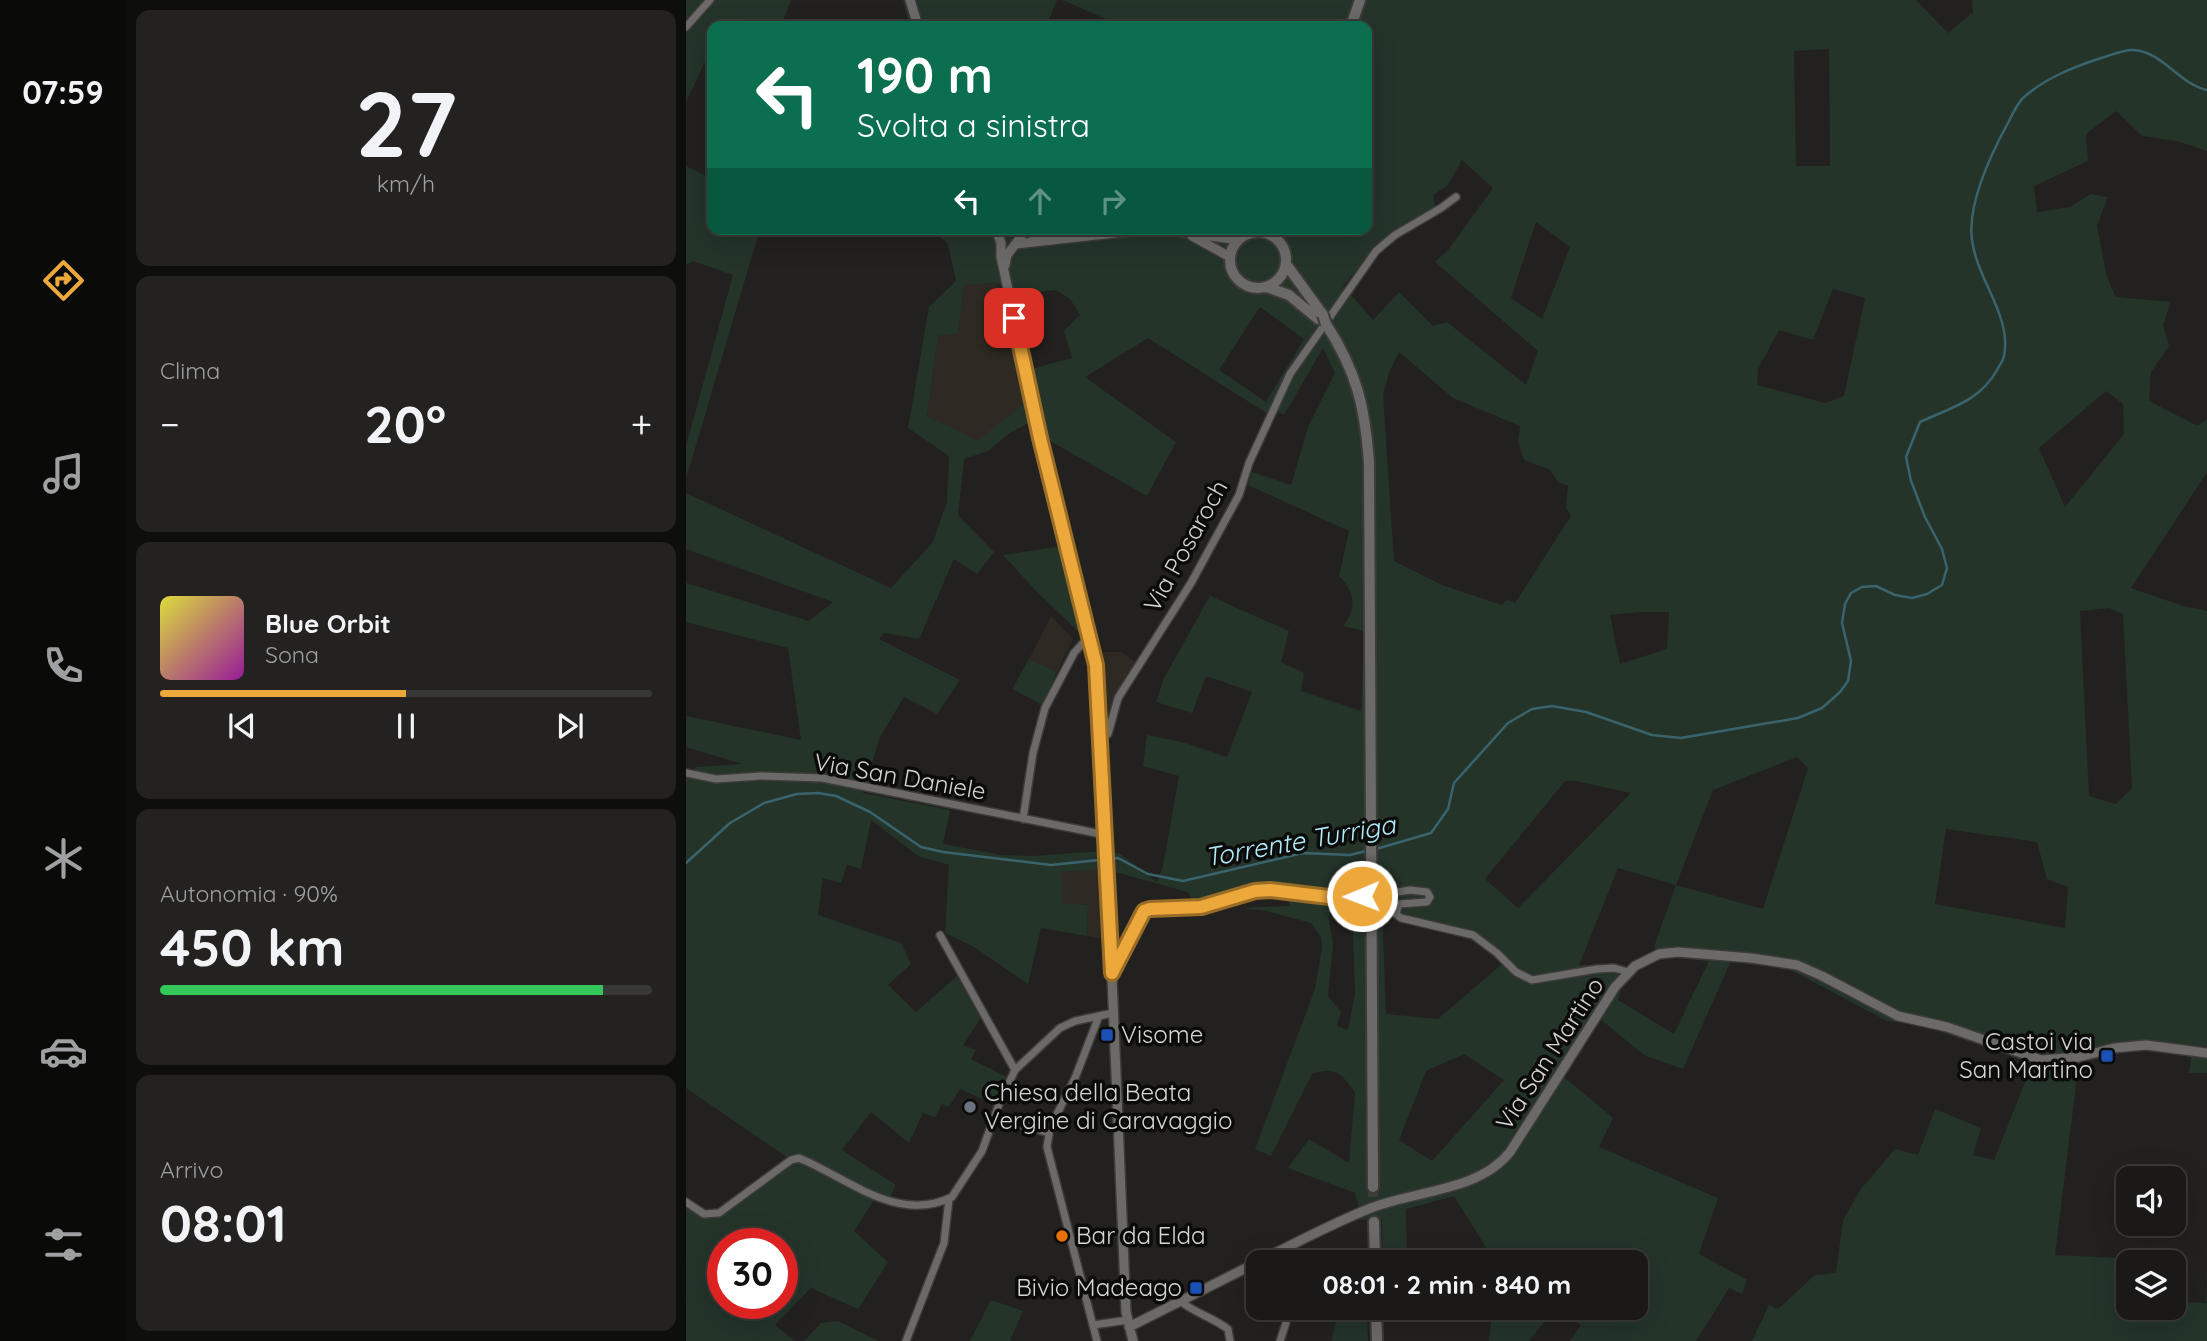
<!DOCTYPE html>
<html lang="it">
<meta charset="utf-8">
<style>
:root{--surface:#1a1917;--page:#232220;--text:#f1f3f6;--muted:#9fa0a1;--line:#383836;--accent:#eda83b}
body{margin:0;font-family:Quicksand,sans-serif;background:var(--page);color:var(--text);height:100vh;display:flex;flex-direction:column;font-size:26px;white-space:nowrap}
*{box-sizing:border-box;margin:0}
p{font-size:23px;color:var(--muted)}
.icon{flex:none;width:38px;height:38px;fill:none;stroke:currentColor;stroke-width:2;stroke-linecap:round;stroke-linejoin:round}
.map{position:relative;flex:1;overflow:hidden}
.details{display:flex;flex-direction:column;gap:10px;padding:10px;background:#0e0e0d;width:560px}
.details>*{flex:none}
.banner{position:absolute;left:21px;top:21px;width:665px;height:214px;border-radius:14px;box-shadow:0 7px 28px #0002,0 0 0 2px var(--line);background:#0b6e4f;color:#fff;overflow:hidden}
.controls{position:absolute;left:1430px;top:1166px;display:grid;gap:14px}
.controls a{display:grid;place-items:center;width:70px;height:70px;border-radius:14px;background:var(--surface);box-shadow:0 7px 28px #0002,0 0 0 2px var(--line);font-size:35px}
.speed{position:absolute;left:21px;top:1228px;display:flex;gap:14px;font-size:35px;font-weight:700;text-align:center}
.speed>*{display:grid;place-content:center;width:91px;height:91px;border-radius:50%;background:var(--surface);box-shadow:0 7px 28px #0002,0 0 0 2px var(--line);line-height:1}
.speed .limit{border:10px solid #d22;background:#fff;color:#111}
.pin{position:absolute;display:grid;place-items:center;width:60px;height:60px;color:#fff;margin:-30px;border-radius:14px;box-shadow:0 4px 10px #0006}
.me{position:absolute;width:77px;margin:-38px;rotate:269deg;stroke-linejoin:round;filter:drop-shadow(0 0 5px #0008)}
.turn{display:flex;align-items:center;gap:24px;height:147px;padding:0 35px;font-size:32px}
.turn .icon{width:91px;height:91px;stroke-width:2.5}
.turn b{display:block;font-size:49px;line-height:60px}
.lanes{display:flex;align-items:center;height:66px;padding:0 35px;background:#0003;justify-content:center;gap:35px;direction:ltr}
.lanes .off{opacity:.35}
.big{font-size:52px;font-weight:800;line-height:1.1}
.details .tile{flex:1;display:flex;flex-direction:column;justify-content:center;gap:10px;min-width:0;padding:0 24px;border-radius:14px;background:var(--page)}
.details .dial{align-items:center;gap:0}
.dial b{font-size:91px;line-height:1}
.song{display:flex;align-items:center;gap:21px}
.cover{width:84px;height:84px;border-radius:10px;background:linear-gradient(135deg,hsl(60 70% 55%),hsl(300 70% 35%))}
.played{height:7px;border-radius:4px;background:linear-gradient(90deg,var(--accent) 50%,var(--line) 50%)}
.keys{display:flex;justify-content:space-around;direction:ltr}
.heat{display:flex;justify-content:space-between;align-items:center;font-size:38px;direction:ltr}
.charge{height:10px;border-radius:5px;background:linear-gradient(90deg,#34c759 90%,var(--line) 0)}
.trip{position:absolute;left:560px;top:1250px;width:402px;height:70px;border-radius:14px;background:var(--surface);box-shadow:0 7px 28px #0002,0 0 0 2px var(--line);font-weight:800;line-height:70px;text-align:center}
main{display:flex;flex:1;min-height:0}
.menu{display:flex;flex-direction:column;width:126px;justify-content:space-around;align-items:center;background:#0a0a09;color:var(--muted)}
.menu .icon{width:49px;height:49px}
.menu .on{color:var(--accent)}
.menu b{font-size:32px;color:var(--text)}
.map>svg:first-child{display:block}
</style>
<main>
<nav class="menu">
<b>07:59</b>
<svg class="icon on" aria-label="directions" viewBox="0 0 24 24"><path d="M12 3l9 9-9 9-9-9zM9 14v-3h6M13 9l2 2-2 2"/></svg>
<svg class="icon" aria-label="music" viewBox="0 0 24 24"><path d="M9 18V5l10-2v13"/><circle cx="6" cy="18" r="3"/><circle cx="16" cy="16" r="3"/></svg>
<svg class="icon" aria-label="phone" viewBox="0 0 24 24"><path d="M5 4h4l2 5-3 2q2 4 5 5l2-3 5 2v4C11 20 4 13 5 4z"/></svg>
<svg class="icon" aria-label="climate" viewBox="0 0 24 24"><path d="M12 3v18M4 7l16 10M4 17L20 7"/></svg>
<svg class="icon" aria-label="car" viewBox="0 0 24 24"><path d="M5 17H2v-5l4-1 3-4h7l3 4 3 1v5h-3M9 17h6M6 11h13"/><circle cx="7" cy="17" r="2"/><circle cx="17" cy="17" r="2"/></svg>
<svg class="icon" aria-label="filters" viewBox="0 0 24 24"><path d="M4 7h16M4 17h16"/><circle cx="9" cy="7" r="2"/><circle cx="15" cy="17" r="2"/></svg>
</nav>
<section class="details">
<div class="tile dial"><b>27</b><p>km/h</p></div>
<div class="tile"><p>Clima</p>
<div class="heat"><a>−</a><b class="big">20°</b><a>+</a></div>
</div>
<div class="tile">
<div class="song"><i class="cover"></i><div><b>Blue Orbit</b><p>Sona</p></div></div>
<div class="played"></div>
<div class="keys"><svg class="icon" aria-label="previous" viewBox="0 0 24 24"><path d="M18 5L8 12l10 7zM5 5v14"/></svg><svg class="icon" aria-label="pause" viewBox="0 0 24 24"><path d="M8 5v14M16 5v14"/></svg><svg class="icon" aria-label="next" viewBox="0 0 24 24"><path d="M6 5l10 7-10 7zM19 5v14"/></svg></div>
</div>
<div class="tile"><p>Autonomia · 90%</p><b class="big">450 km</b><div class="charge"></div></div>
<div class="tile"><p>Arrivo</p><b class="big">08:01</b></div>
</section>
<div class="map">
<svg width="1521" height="1341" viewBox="0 0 1521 1341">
<rect width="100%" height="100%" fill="#22211f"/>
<path fill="#2e2a23" d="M306,283l7,2 28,108 -2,10 -47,38 -51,-24 11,-81 20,-4 6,-47z
M365,616l22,23 -16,33 -28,-13z
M414,652h21l17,12 -20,32 -11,36h-4z
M418,869l4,71 -21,-4 1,-31 -25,-2 -3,-31z"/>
<path fill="#243429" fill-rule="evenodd" d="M0,0h105l-10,26h-69v39l-7,-3 -19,40z
M217,0h154l-11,26h-136z
M377,0h853l32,33 25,-21 -1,-12h235v151l-30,-10 -35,-5 -26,-25 -30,23 2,27 -54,25 3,26 33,-5 21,-13 17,3 -11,29 10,51 9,20 55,5 -8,23 6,21 -18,26 -2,29 49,25 9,-7v53l-76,116 52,18 24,5v462h-18l2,-16 -30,-8 -48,3 -34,8 -24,195 82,4v3h-9v45h46v-5l32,1 1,-37v75h-455l17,-36 9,4 37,-34 21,-2 7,-53 18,-31 34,-40 23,6 17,-46 46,19 -8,27 21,5 39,-98 -113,-37 -33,-4 -100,-53 -56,-7 -48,108 -39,-14 -44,-36 -37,57 50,42 -14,29 119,51 -19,56 48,26 -5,14 -13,-6 -33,53h-126l11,-16 -27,-15 -25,31h-40l3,-28 3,-6h141v-45h-141l-41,-66 -48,13 1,53h-24l-1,-43 -20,1 -7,-27 -67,-25 21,-29 40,24 6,-70c-14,-20 -19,-27 -43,-19l-41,82 -16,-7 60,-160 7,-41 -1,-11 -10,-14 -45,-12 -25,-3 50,-2 -7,-14 -14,-2 -75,17 -7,-15 -84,-23 -43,3 2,31 25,2 -1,31 -46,-8 -13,56 -54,-37 -29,-14 4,-68 -31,-9 -47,-36 -10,49 -14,-4 -6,18 -18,-5 -5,37 83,28 10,21 -23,21 28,27 41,-36 24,42 -18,27 13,5 -5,9 38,19 -11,28 -38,-17 -11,18 -7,-3 -7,13 -12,-4 -14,30 -38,-31 -29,38 54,35 -9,18 -12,-5 -21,33 34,31 -30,47 -47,-21 -36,37 20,16h-109v-141l25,14 80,-54 -105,-72v-310l10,-11 46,-3 -56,-17v-31l115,24 -13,-92 -102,-26v-39l123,38 24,-19 -147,-53v-56l205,95 42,-46 14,-40 2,-46 -41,-28 21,-121 27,-26 -8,-37 -16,-15h435v-203h-246zM1143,49l1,117h-34l-2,-115zM776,160l31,28 -45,62 -13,12 103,89 -12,34 -79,-63 -14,4 -34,-34 -26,28 -30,-34 26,-31 30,-25 38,-16 -4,-19 14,-9zM850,222l34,25 -28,72 -31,-21zM306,283l19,4 7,7 38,-4 14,9 10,16 -16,16 8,27 -41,11 14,69 102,58 29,-54 -91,-65 63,-39 120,76 3,-6 13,7 39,-67 12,25 -27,54 -17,58 -39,-13 -4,13 101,46 -10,45c15,14 19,33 4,50l21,5 -3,80 -60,-20 3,-18 -23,-11 8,-31 -79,-35 -46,82 -8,24 36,11 14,-37 46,16 -25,65 -45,-15 -35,-7 -4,31 36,10 -16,90 -6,16 -38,-29 -17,-2 -69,5 -31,-1 -59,-11 7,-34 -87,-17 17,-56 24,-40 33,17 23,-34 -81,-41 5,-6 35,6 35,-80 23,15 17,-22 -36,-37 6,-56 24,-8 23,-19 22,-11 -6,-28 -2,10 -47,37 -51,-23 11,-81 20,-3 6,-48zM1147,289l32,9 -21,98 -19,7 -68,-18 1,-16 21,-39 34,10zM574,307l44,32 -38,63 -47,-32zM713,352l54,46 67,28 -2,16 6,18 25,9 9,13 10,4 -2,22 5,8 -56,87 -8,-3 -5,5 -60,-20 -48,-24 -11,-166 6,-22zM1420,391l17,13 1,30 -59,73 -26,-59zM1423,608l14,6 9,174 -16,16 -27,-8 -9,-185zM954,612h29l-2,37 -47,15 -10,-49zM1111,757l11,11 -45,141 -87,-24 37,-95zM879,781h11l55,12 -113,115 -33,-29zM1260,829l91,13 10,37 21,8 -3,41 -130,-24zM932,868l58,17 -22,62 11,10 44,4 -35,73 -56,-34 9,-34 -48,-1zM649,912l8,8v7h9l1,7 2,59 -7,37 -11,-4 4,-14 -13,-16 5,-53 -5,-27zM696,912l46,16 47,13 27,23 -64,55 -52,-5zM778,1054l40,26 -72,81 -33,-21 27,-69zM37,1244h59v60h-59z
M0,166l26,13v50h48l-74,250v-33l47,-171 -40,-14 -7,4z
M377,546l21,87 -1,3 -47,-45 -33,-36z
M343,659l28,13 -14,33 -31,-16z
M305,1300l32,11 -13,30h-40z
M681,1312l1,29h-37l6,-21z
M152,1321l40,20h-74l17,-18z"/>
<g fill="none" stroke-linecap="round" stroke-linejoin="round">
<path stroke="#3a646d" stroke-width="2.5" d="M690,849l55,-16 17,-24 6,-26 54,-60 24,-14 20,-3 34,6 66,23 29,3 117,-20 24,-10 18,-16 8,-11 3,-20 -9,-38 3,-19 6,-11 11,-6 14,-1 19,9 17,3 15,-4 15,-9 5,-17 -5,-19 -17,-32 -14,-36 -5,-24 14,-35c30,-14 60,-21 77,-52 2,-4 6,-9 7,-14 8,-40 -27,-76 -32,-116 -5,-37 20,-88 37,-119 4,-8 8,-17 14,-23 21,-19 48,-30 75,-39 11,-3 25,-10 36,-9 29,2 45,34 73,40
M0,863l44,-40 34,-20 33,-9 21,-1 18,3 34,16 51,35 22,5 108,13 67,-7 30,16 35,7 120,-28 47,2 16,-4"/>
<path stroke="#3d3c3a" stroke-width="10" stroke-dasharray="10 5" stroke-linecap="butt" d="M687,1187l1,35"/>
<defs>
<path id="minor" d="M0,27l24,-27
M413,737l9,-3 10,-36 73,-115 48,-88 10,-32 41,-89 86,-123 19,-16 46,-27 15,-11
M0,773l30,6 45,-3 61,2 284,57
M337,819l10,-66 12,-45 29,-55 8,-9 9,-3
M694,895l30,-5 17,2 3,5 -3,5 -28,2 -3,10 5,4 72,17 24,18 19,19 16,8 65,-11 17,-1 14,4
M254,935l75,135
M426,972l32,-61 6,-2 51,-2 54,-16 15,-1 59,6h33
M309,1118l54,15
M0,1202l18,12 15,-1 72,-53 8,-2c49,20 98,66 153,39l30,-46 17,-47 16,-34 45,-42 15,-7 38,-8
M495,1302c15,11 32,16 47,27l2,12
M407,1325l35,-5
M220,1341l38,-98 5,-44
M411,1341l-50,-194 3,-19 25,-50 24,-62
M594,1341l6,-18"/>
<path id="tertiary" d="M224,0l8,26
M310,229l5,14v14l39,181 56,227 10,170 20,477 7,29
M477,229l75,11
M506,236l38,21
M330,244l134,-15
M319,265l2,-10 14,-18 -1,-8 24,9
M572,1262c37,-19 75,-39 113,-54 45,-18 107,-16 139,-56l105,-165 20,-21 24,-12 19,-2 73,6 46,7 25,11 76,40 49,11 94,33 38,-3 35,-9 32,-3 61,8
M443,1327l129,-65"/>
<path id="secondary" d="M665,26l9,-26
M544 260a28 28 0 1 1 56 0a28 28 0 1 1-56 0Z
M600,264l37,51
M581,287l22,8 29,24
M640,324c31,48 39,83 43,139l4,724
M688,1222l1,40
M690,1307l1,34"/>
</defs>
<use href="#minor" stroke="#3c3b3a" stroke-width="10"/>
<use href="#tertiary" stroke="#3c3b3a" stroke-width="12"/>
<use href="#secondary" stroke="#3c3b3a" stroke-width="14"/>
<use href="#minor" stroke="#6c6a68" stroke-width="7"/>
<use href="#tertiary" stroke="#6c6a68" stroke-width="9"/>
<use href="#secondary" stroke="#6c6a68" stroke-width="10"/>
<defs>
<path id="secondary-bridge" d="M637,315l3,9"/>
</defs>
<use href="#secondary-bridge" stroke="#3c3b3a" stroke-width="14" stroke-linecap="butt"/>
<use href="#secondary-bridge" stroke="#6c6a68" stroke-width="10"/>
</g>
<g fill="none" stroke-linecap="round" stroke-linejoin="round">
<defs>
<path id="route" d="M328,318l26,120 56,227 16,308 32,-62 6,-2 51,-2 54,-16 15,-1 59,7 33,-1"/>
</defs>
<use href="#route" stroke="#9a6d26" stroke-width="18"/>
<use href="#route" stroke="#eda83b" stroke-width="12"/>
</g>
<g fill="#1a4fb4" stroke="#0b0b0a" stroke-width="2.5">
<rect x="414" y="1028" width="14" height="14" rx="3.5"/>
<rect x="1414" y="1049" width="14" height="14" rx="3.5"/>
<rect x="503" y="1281" width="14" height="14" rx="3.5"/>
</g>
<circle fill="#6b7280" stroke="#0b0b0a" stroke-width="2.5" cx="284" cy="1107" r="7"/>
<circle fill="#e8710a" stroke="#0b0b0a" stroke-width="2.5" cx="376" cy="1236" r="7"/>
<g text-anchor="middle" stroke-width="7" stroke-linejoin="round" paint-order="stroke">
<g font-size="24" fill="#d6d5d4" stroke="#0b0b0a">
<text transform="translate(500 546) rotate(-61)" y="8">Via Posaroch</text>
<text transform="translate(214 777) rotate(10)" y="8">Via San Daniele</text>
<text transform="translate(864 1054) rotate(-57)" y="8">Via San Martino</text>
</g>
<g font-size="24" fill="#d6d5d4" stroke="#0b0b0a" text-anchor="start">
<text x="435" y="1043">Visome</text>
<text x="1407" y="1050" text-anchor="end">Castoi via<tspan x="1407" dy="28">San Martino</tspan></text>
<text x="298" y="1101">Chiesa della Beata<tspan x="298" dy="28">Vergine di Caravaggio</tspan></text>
<text x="390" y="1244">Bar da Elda</text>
<text x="496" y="1296" text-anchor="end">Bivio Madeago</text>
</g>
<g font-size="26" font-style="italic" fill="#b1edfc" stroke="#0b0b0a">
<text transform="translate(614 841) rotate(-10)" y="9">Torrente Turriga</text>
</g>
</g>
</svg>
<div class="controls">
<a><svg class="icon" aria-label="sound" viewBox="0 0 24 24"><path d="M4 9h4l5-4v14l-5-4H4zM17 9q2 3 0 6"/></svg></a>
<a><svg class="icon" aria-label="layers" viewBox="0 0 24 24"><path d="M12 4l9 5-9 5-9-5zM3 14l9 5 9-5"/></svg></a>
</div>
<div class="speed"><div class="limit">30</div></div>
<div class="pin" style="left:328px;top:318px;background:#d93025"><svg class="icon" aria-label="arrive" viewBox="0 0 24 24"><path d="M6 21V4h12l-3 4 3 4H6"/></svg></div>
<svg class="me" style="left:676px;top:896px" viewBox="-20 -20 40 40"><circle r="17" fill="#eda83b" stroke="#fff" stroke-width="3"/><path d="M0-11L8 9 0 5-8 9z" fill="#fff"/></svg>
<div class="trip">08:01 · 2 min · 840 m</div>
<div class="banner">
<div class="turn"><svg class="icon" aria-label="left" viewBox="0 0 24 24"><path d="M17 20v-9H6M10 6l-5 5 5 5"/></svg><div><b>190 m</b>Svolta a sinistra</div></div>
<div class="lanes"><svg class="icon" aria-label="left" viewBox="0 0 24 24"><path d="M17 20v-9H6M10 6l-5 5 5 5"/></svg><svg class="icon off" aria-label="ahead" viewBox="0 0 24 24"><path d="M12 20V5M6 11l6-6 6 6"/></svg><svg class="icon off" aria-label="right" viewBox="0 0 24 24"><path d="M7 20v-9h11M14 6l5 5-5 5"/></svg></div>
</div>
</div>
</main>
